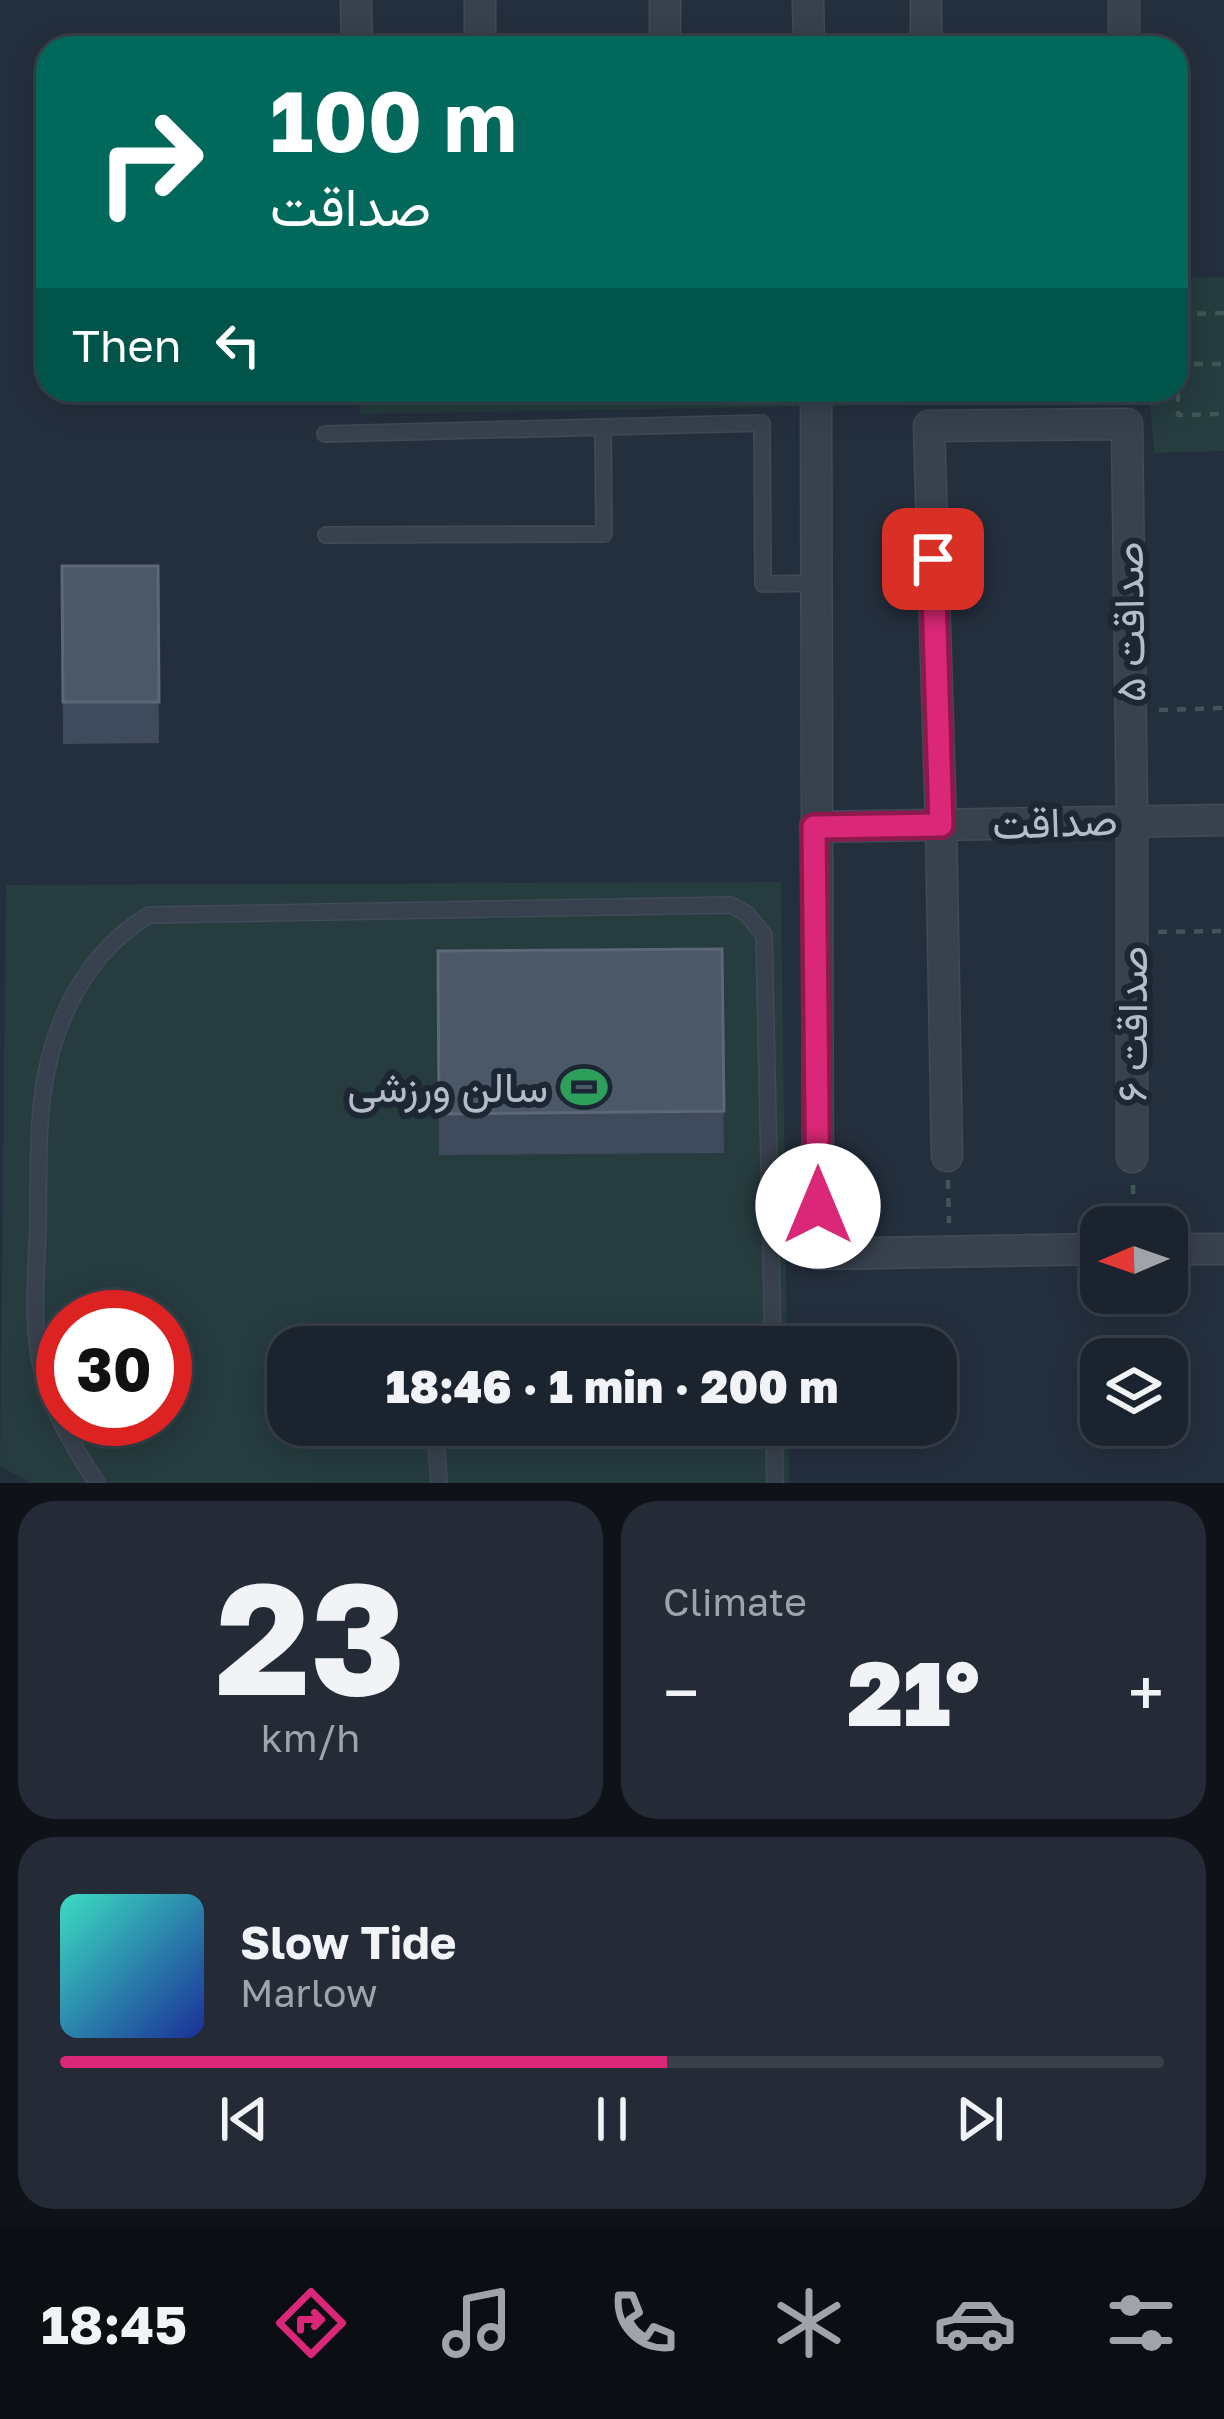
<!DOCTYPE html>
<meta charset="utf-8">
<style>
:root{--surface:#1b232e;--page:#242b36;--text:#f1f3f6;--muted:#a0a4aa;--line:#39404a;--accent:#db2777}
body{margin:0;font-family:"Golos Text",Vazirmatn,sans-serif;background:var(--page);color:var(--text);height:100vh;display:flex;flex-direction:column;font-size:45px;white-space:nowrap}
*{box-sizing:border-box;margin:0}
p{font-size:39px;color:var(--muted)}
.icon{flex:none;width:66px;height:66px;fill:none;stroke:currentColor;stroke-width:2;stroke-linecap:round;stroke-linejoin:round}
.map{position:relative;height:1483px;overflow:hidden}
.sheet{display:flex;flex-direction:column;gap:18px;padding:18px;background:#0f1319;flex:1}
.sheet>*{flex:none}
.banner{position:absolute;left:36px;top:36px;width:1152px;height:366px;border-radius:36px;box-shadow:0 6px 30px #0003,0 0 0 3px var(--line);background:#00695c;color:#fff;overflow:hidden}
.needle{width:78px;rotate:268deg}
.buttons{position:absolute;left:1080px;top:1206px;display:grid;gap:24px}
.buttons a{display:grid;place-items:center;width:108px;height:108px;border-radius:24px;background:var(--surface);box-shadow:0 6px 30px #0003,0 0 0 3px var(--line);font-size:60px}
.speed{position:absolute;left:36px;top:1290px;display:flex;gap:24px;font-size:60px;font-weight:700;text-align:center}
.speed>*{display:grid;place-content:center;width:156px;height:156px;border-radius:50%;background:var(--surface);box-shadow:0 6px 30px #0003,0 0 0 3px var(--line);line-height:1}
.speed .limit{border:18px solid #d22;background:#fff;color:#111}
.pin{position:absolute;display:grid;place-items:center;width:102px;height:102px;color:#fff;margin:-51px;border-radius:24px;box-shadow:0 6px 18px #0006}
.me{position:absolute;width:132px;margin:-66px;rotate:0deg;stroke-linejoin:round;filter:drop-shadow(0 0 9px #0008)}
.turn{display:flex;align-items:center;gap:42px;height:252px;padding:0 36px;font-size:54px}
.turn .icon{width:156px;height:156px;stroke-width:2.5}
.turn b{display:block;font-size:84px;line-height:102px}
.then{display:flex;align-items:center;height:114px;padding:0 36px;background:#0003;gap:24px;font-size:45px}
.big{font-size:90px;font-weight:800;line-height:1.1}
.sheet .card{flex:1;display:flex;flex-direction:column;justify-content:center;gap:18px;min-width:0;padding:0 42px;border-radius:36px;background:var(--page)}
.sheet .dial{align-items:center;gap:0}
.dial b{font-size:156px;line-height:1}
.song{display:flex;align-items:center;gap:36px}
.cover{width:144px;height:144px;border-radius:18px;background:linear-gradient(135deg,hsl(170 70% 55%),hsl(230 70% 35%))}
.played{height:12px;border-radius:6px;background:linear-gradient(90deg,var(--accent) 55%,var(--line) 55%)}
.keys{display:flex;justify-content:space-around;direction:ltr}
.heat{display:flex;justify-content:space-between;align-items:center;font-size:66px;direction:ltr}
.sheet .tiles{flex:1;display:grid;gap:18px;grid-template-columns:1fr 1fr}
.card:last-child{grid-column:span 2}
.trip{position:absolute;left:267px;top:1326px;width:690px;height:120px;border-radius:36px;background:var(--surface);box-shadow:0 6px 30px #0003,0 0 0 3px var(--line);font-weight:800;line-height:120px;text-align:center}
.menu{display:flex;height:192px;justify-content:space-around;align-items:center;background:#0b0e12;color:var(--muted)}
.menu .icon{width:84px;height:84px}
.menu .on{color:var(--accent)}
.menu b{font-size:54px;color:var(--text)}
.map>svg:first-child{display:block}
</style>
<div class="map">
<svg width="1224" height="1483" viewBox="0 0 1224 1483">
<rect width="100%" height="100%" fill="#242f3e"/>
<path fill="#263c3f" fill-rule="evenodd" d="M1224,277v174l-70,2 -4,-52 -790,13 -1,-24h817v-112z
M781,882l6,465h-499v78h500l1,58h-758l-31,-17 6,-581zM63,1317h102v102h-102z"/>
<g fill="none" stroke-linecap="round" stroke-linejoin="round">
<defs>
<path id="lane" d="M325,434l437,-11 1,161 52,-1
M326,535l278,-1 -1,-107
M429,1333l1,14
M435,1425l4,58
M774,1425l1,58
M97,1483c-21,-32 -44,-70 -54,-107 -12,-48 -7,-98 -5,-147 1,-43 -1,-87 4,-130 9,-74 42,-145 107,-184l582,-10 16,9 17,21 9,412"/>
<path id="street" d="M356,0l1,48
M480,0v48
M808,0l1,48
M926,0v48
M1124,0v48
M665,48v-48
M816,390l2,864 283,-5
M815,827l409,-7
M947,1156l-6,-331 -12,-399 198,-2 5,396v337
M1167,1249h57"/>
</defs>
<use href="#lane" stroke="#414a57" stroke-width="18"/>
<use href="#street" stroke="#414a57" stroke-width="33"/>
<path stroke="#3f5557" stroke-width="4.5" stroke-dasharray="9 9" stroke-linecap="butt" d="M1224,313l-47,1 1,101 46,-1
M1176,364h48
M1159,710l65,-2
M1158,932l66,-1
M948,1180l1,43
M1133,1185l1,42"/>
<use href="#lane" stroke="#38414e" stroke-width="15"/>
<use href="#street" stroke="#38414e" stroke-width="30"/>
</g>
<path fill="#3f4b5c" d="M62,566h96l1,177 -96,1z
M722,949l2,204 -285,2 -1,-204z"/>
<path fill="#4b5868" stroke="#5c6777" stroke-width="3" d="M62,566h96l1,136h-96z
M722,949l2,162 -285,3 -1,-163z"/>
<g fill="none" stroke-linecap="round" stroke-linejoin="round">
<defs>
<path id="route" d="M818,1206l-4,-379 127,-2 -8,-266"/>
</defs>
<use href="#route" stroke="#8e194d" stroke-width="30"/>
<use href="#route" stroke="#db2777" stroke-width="21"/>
</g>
<defs>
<symbol id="stadium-bare" viewBox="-9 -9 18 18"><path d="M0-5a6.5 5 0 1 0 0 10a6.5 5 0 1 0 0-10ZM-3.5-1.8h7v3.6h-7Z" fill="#2e9e5b" stroke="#1d2633" stroke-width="2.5" paint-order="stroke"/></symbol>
</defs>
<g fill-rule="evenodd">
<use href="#stadium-bare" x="551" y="1054" width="66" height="66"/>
</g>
<g text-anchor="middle" stroke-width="12" stroke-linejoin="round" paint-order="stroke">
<g font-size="42" fill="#b4bcc9" stroke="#1d2633">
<text transform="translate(1129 622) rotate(-91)" y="15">صداقت ۵</text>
<text transform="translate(1055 822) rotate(-2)" y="15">صداقت</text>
<text transform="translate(1132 1024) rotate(-90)" y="15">صداقت ۶</text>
</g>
<g font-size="42" fill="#b4bcc9" stroke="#1d2633" text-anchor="end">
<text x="548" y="1102">سالن ورزشی</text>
</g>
</g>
</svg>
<div class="buttons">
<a><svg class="needle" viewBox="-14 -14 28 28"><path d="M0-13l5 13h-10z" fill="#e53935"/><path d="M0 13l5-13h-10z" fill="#a0a4aa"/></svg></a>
<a><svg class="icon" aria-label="layers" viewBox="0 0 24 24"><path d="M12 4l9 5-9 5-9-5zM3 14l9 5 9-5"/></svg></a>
</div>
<div class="speed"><div class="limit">30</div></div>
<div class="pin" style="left:933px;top:559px;background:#d93025"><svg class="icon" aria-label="arrive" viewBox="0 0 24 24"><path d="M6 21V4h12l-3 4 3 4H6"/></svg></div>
<svg class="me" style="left:818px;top:1206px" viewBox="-20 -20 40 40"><circle r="19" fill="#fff"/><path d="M0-13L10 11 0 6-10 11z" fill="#db2777"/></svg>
<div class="trip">18:46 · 1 min · 200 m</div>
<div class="banner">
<div class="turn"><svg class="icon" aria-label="right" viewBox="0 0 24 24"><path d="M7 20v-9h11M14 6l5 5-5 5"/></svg><div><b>100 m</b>صداقت</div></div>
<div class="then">Then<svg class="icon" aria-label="left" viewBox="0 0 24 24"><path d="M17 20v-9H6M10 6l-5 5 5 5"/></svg></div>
</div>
</div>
<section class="sheet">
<div class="tiles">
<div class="card dial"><b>23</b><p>km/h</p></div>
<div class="card"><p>Climate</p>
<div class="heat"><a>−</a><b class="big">21°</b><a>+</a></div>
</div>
<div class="card">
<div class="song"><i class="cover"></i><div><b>Slow Tide</b><p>Marlow</p></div></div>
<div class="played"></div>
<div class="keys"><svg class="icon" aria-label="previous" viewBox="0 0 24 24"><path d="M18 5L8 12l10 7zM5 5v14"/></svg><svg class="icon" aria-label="pause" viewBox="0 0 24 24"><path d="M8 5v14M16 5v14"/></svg><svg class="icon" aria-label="next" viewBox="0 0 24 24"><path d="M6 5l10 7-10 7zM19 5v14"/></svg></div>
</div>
</div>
</section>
<nav class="menu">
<b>18:45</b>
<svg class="icon on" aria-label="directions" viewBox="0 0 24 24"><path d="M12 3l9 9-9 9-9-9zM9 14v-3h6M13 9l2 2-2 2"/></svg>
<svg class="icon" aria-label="music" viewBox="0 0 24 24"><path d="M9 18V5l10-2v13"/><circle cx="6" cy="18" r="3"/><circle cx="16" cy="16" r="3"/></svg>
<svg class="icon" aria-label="phone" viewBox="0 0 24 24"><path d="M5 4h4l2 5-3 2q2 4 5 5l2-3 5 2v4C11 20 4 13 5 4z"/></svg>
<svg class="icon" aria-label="climate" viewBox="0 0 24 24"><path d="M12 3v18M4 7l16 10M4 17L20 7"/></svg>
<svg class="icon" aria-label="car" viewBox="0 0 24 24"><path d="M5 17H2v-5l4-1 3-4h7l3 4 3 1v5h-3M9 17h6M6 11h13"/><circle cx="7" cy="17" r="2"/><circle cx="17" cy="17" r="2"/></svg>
<svg class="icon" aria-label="filters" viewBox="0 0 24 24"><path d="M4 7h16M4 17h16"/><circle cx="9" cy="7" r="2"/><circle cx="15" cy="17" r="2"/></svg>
</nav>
